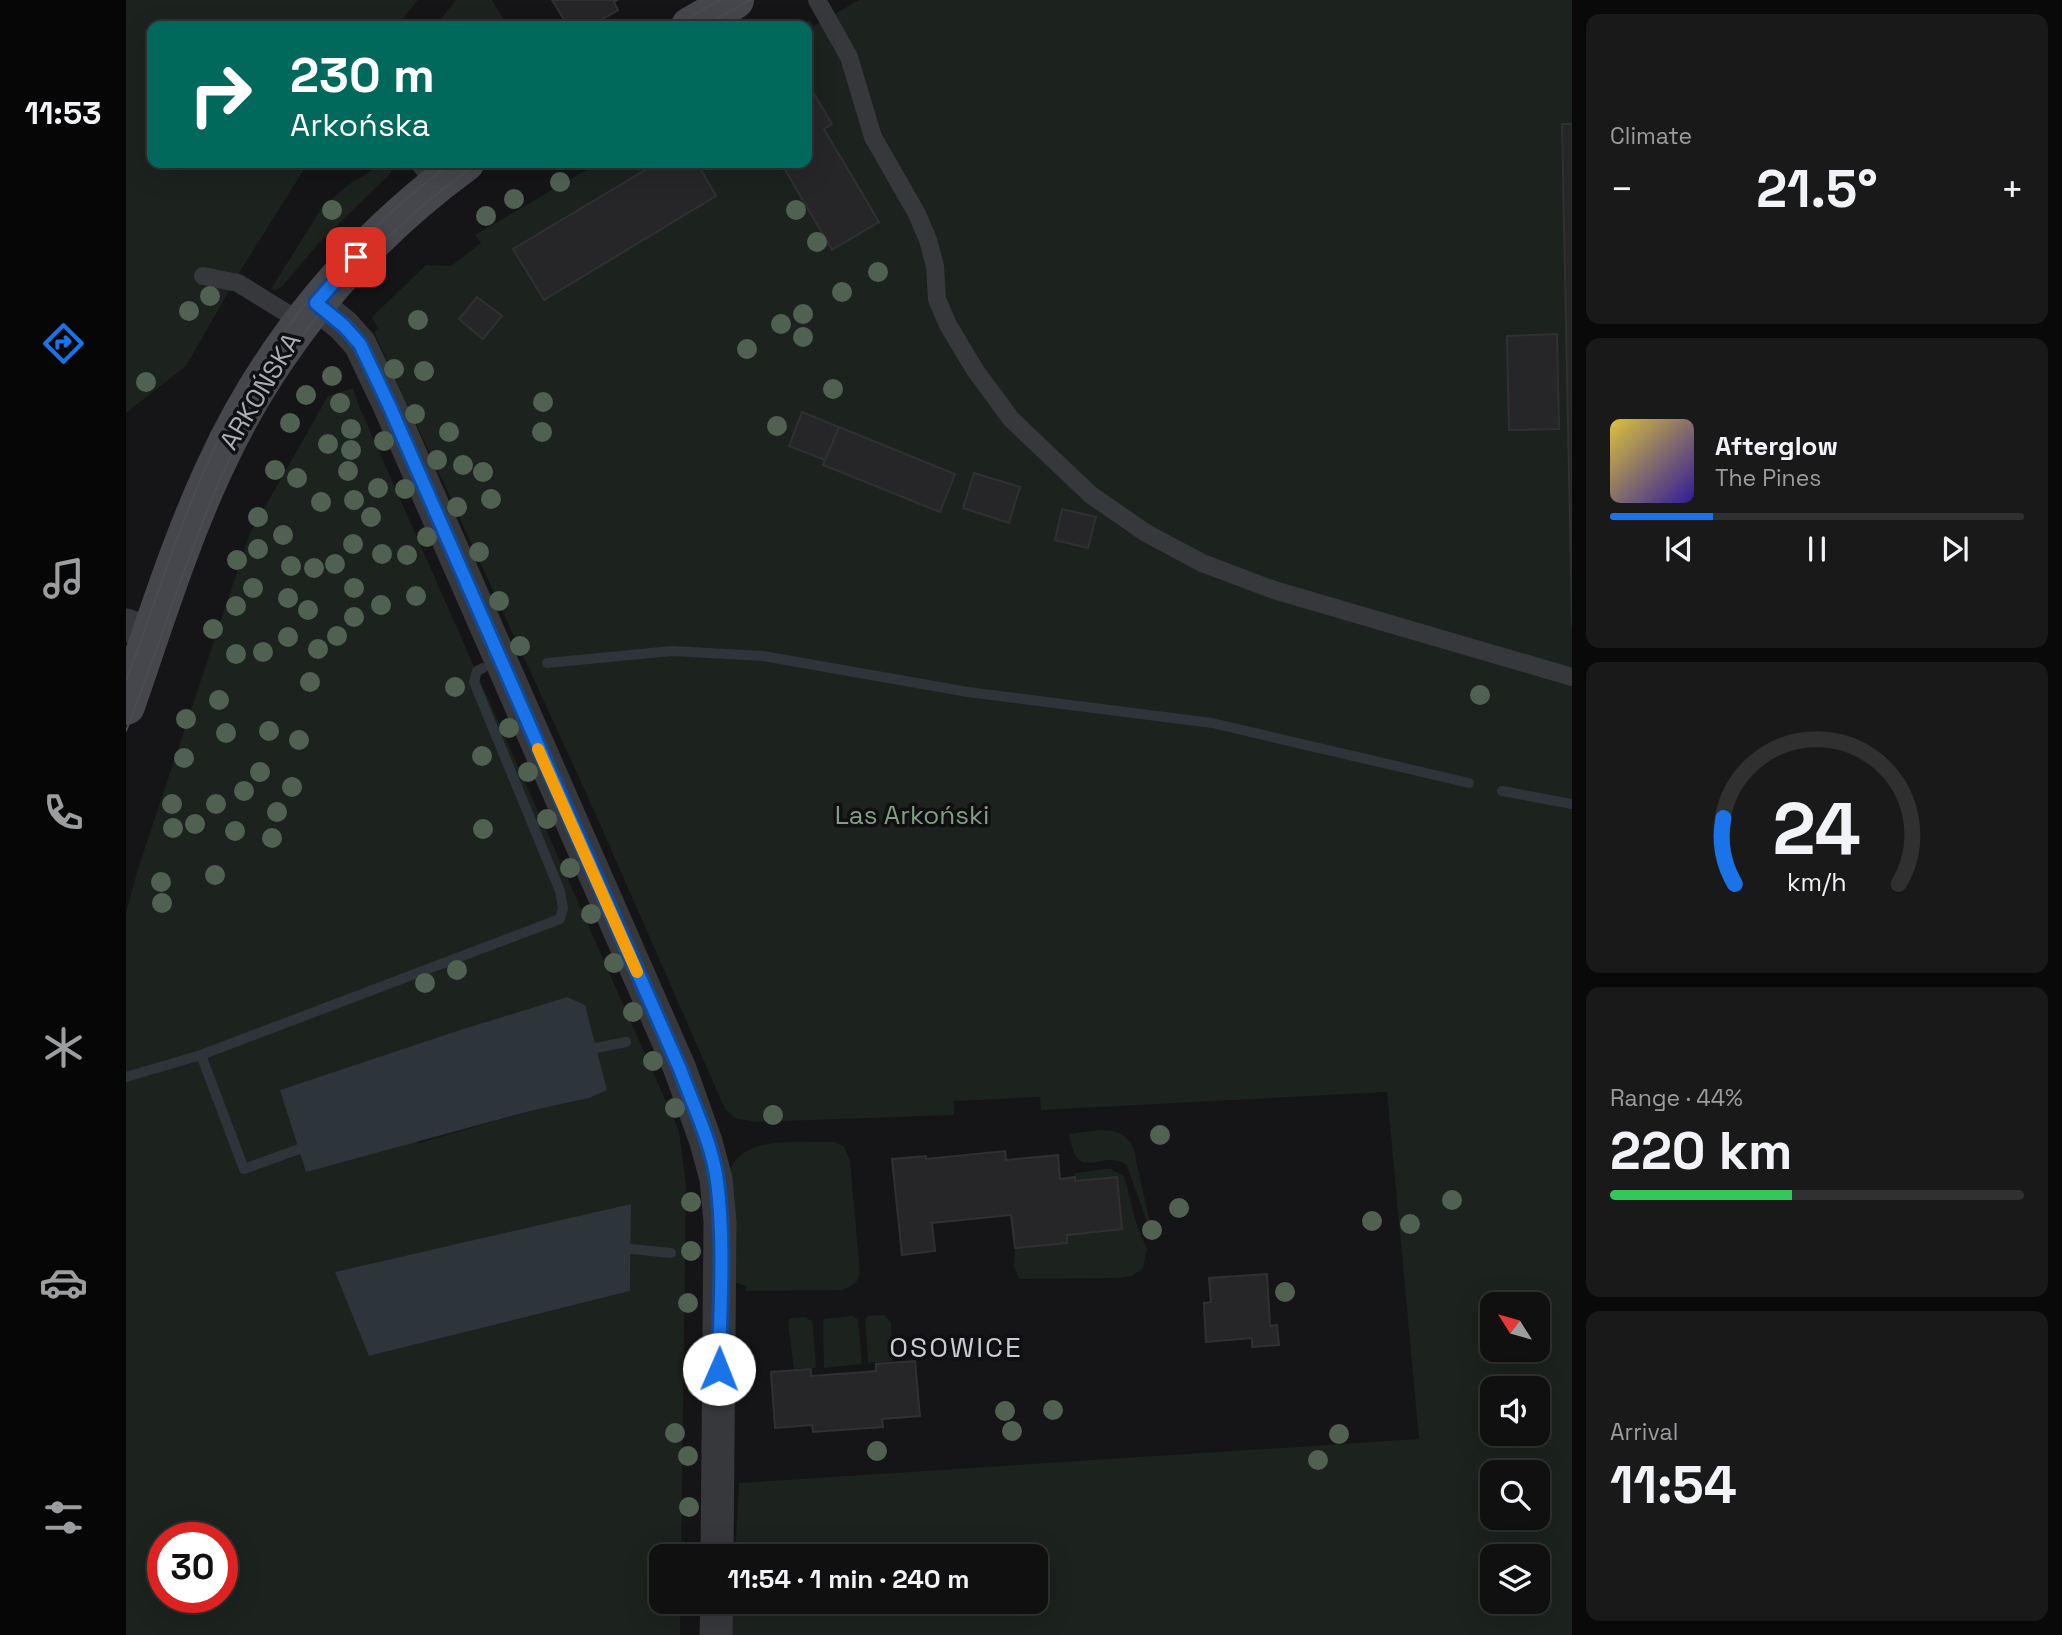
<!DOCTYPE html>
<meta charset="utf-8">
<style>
:root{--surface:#101011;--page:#19191a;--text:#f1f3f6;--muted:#9c9d9f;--line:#303031;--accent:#1a73e8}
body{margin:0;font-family:"Space Grotesk",sans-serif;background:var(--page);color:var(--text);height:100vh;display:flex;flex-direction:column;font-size:26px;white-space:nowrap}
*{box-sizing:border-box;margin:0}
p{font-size:23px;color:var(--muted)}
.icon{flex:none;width:38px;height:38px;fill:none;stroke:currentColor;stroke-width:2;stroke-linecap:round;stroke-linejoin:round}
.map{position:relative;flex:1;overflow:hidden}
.sheet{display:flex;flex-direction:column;gap:14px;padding:14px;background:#090909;width:490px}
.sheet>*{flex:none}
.top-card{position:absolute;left:21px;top:21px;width:665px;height:147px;border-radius:14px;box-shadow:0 7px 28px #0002,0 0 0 2px var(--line);background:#00695c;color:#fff;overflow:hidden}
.needle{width:46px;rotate:307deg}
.controls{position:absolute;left:1354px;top:1292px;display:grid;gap:14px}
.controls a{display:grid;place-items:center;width:70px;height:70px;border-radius:14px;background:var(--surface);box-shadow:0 7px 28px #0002,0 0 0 2px var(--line);font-size:35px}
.speed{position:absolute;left:21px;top:1522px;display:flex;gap:14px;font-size:35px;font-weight:700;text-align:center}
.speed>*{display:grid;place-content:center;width:91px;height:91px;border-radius:50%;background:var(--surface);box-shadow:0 7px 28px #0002,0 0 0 2px var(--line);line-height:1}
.speed .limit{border:10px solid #d22;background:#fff;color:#111}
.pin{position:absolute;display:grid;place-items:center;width:60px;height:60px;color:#fff;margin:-30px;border-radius:14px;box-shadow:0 4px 10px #0006}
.me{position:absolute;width:77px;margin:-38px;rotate:1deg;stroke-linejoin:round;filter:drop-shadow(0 0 5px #0008)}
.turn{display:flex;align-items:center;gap:24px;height:147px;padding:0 28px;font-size:32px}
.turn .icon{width:91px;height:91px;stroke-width:2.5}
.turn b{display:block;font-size:49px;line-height:60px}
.big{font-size:52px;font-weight:800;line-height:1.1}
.sheet .widget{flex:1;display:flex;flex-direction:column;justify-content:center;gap:10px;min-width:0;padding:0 24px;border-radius:14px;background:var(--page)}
.sheet .dial{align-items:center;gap:0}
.dial svg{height:182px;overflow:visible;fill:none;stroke:var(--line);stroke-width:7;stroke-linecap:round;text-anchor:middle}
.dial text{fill:var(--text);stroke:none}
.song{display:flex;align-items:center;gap:21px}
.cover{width:84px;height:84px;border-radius:10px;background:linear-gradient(135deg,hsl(50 70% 55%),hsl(250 70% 35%))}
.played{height:7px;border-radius:4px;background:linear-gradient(90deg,var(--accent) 25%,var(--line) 25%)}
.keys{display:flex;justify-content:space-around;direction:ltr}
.heat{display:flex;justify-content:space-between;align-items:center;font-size:38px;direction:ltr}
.charge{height:10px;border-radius:5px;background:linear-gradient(90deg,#34c759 44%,var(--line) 0)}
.trip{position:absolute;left:523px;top:1544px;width:399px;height:70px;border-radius:14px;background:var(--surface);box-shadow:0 7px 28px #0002,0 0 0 2px var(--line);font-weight:800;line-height:70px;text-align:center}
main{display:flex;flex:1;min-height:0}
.tab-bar{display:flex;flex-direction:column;width:126px;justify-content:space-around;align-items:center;background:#060607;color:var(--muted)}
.tab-bar .icon{width:49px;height:49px}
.tab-bar .current{color:var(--accent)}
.tab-bar b{font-size:32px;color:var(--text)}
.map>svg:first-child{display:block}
</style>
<main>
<nav class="tab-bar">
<b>11:53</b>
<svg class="icon current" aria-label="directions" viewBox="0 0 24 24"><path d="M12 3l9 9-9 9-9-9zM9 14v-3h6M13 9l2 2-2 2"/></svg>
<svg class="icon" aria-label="music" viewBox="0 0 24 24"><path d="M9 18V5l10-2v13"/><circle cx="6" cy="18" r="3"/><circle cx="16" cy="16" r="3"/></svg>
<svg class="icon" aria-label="phone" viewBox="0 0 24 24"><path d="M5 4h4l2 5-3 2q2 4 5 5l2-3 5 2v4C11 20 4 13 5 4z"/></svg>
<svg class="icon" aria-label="climate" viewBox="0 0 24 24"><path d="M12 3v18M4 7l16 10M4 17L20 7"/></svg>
<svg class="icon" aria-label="car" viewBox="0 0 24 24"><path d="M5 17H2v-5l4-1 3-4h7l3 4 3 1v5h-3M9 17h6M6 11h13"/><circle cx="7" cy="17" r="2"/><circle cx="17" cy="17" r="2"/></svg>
<svg class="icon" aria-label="filters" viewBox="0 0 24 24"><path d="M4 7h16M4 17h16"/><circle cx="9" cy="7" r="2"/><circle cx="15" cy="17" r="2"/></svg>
</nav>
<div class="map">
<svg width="1446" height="1635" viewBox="0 0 1446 1635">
<rect width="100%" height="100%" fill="#151517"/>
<path fill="#1c221d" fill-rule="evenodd" d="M0,0h292l-21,26h-245v137h156l-66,105 -56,98 -60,47z
M330,0h36l16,26h-73z
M733,0h713v1635h-841l2,-34h303v-45h-301l4,-73 680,-44 -32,-347 -346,18 -1,-13 -86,4v14l-198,7 -21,-4 -10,-9 -137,-312 -214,-465 4,-3 -6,-12 54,-52 25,1 30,-23 -6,-8 123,-72h209v-137h-8l11,-6 4,6zM1367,1304h45v45h-45zM1367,1388h45v45h-45zM1367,1472h45v45h-45zM1367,1556h45v45h-45z
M258,163h11l-5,11 -72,70 -36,43 -7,3 -4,-1 52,-83 28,-23z
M227,388l6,18 320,725 7,54 -5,371h-19v45h18v34h-554v-722l12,-44 112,-336 78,-137zM441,997l22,101 -59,13 -111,32 -139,-53 183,-61zM505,1205l-1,86 -260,65 -35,-84zM37,1538h59v60h-59z
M974,1130c14,0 26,3 33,17l22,98 -28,-80c-26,-18 -49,22 -58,-31z
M707,1142l11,4 6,15 10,111 -4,11 -13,7 -98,1 1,-5 -12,-4 -5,-110c13,-38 71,-29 104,-30z
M979,1169h6l13,7 13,50 10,23 -4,19 -11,8 -14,2 -99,1 -5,-13 1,-18 52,-5v-8l55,-7 -5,-51 -42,4v-8z
M758,1315l7,7 1,39 -24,2 -3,-44 3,-3z
M727,1316l5,4 4,44 -38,4 -1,-49z
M679,1317l7,4 1,5 3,42 -22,1 -6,-48 3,-3z"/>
<path fill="#2d343a" d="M441,997l18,8 22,85 -18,8 -59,13 -224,61 -26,-82 183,-61z
M505,1204l-1,87 -261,65 -34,-84z"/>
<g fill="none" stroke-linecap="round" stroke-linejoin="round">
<path stroke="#2d343a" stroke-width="10" d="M421,663l125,-12 91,5 205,36 244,31 257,60
M1376,791l70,13
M470,1048l30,-6
M75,1055l359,-136 3,-11 -3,-17 -86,-209 3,-11 6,-3
M0,1077l75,-22 43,114 55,-20
M505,1249l40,4"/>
</g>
<path fill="#262528" stroke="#303033" stroke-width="2" d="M426,0h65l-3,2 4,8 -28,16h-22z
M681,82l25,42 -8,5 55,93 -47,28 -51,-87h26z
M1436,124h10v501z
M531,163h40l19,33 -172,104 -31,-51z
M351,297l25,19 -19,23 -24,-20z
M1431,334l2,95 -50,1 -2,-94z
M676,412l37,15 -14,33 -36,-14z
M713,427l116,47 -15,38 -117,-47z
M848,473l46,14 -11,36 -46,-15z
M936,509l34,8 -8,31 -33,-8z
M879,1151l1,9 52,-5 2,24 15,-2v4l42,-4 5,52 -55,6v8l-52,5 -4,-33 -79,8 3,28 -33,4 -10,-96 34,-3v3z
M1141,1274l3,52 7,-1 2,20 -27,2v-9l-46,4 -2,-39 7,-1 -2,-24z
M789,1361l5,55 -38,3 1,8 -70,5 -1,-7 -37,3 -4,-56 40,-3v7l55,-4 10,-1v-7z"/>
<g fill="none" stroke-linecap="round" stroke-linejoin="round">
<path stroke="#37383c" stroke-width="18" d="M691,0l32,57 24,80 44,77 11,26 7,26 2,33 11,26 27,45 36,49 80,76 55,38 56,30 72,27 298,87
M293,163l17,22
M77,276l35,7 63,39"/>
<path stroke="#37383c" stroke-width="33" d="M190,303l28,23 16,18 29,61 291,664 26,73 10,37 4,43 -3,334
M0,625l25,9
M590,1635l1,-34"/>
<path stroke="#45474c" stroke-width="38" d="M564,26l45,-26
M0,706c28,-80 53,-162 89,-239 56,-122 142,-225 250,-304"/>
<path stroke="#4a4c51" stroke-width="2" d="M548,26l46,-26
M578,26l46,-26
M0,681c31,-81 55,-165 94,-244 54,-108 135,-202 231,-274
M0,731c30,-76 54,-154 85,-230 55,-137 146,-253 267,-338"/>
</g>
<g fill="#506152">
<circle cx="434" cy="182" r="10"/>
<circle cx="388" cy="199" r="10"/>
<circle cx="206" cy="210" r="10"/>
<circle cx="670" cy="210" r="10"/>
<circle cx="360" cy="216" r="10"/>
<circle cx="691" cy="242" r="10"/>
<circle cx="752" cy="272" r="10"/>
<circle cx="716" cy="292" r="10"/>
<circle cx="84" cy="296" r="10"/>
<circle cx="63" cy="311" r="10"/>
<circle cx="677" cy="314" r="10"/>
<circle cx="292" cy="320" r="10"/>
<circle cx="655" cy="324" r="10"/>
<circle cx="677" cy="337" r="10"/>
<circle cx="621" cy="349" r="10"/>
<circle cx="268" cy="369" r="10"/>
<circle cx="298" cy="371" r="10"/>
<circle cx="206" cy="376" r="10"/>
<circle cx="20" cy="382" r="10"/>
<circle cx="707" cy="389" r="10"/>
<circle cx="180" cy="395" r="10"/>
<circle cx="417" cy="402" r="10"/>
<circle cx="214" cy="403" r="10"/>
<circle cx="289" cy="414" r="10"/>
<circle cx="164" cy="423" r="10"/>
<circle cx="651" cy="426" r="10"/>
<circle cx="225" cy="429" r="10"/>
<circle cx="323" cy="432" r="10"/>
<circle cx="416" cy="432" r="10"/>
<circle cx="258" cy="441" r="10"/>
<circle cx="202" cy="444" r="10"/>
<circle cx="225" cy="450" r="10"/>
<circle cx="311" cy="460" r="10"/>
<circle cx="337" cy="465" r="10"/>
<circle cx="149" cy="470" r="10"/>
<circle cx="222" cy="471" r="10"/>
<circle cx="357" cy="472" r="10"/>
<circle cx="171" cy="478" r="10"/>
<circle cx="252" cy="488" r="10"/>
<circle cx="279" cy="489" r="10"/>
<circle cx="365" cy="499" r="10"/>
<circle cx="228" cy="500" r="10"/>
<circle cx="195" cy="502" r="10"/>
<circle cx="331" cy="507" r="10"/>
<circle cx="132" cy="517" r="10"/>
<circle cx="245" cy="517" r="10"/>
<circle cx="157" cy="535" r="10"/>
<circle cx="301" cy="537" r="10"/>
<circle cx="227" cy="544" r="10"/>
<circle cx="132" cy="549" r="10"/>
<circle cx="353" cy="552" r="10"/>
<circle cx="256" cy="554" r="10"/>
<circle cx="281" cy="555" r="10"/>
<circle cx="111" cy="560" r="10"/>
<circle cx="209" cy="564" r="10"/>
<circle cx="165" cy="566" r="10"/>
<circle cx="188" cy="568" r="10"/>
<circle cx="127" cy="588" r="10"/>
<circle cx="228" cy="588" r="10"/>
<circle cx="290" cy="596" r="10"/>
<circle cx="162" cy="598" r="10"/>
<circle cx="373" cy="601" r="10"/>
<circle cx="255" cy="605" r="10"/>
<circle cx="110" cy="606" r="10"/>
<circle cx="182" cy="610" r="10"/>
<circle cx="228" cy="617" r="10"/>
<circle cx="87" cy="629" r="10"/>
<circle cx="211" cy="636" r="10"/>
<circle cx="162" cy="637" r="10"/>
<circle cx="394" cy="646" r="10"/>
<circle cx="192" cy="649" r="10"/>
<circle cx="137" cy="652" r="10"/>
<circle cx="110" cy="654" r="10"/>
<circle cx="184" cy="682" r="10"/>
<circle cx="329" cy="687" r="10"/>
<circle cx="1354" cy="695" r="10"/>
<circle cx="93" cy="700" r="10"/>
<circle cx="60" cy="719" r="10"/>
<circle cx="383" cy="728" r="10"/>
<circle cx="143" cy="731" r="10"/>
<circle cx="100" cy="733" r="10"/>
<circle cx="173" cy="740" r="10"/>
<circle cx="356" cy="756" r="10"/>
<circle cx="58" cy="758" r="10"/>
<circle cx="134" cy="772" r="10"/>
<circle cx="402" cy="772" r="10"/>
<circle cx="166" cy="787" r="10"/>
<circle cx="118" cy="791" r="10"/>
<circle cx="46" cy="804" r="10"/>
<circle cx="90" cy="804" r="10"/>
<circle cx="151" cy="812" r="10"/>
<circle cx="421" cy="819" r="10"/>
<circle cx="69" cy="824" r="10"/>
<circle cx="47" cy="828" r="10"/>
<circle cx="357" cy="829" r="10"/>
<circle cx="109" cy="831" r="10"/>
<circle cx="146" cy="838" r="10"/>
<circle cx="444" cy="868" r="10"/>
<circle cx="89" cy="875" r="10"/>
<circle cx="35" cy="882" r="10"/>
<circle cx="36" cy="903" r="10"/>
<circle cx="465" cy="914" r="10"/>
<circle cx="488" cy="963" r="10"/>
<circle cx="331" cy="970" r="10"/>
<circle cx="299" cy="983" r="10"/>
<circle cx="507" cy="1012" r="10"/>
<circle cx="527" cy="1061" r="10"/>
<circle cx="549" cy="1108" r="10"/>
<circle cx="647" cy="1115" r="10"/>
<circle cx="1034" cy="1135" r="10"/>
<circle cx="1326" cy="1200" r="10"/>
<circle cx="565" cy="1202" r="10"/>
<circle cx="1053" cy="1208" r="10"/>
<circle cx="1246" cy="1221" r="10"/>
<circle cx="1284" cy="1224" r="10"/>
<circle cx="1026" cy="1230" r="10"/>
<circle cx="565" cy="1251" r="10"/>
<circle cx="1159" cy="1292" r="10"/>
<circle cx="562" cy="1303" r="10"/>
<circle cx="571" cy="1363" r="10"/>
<circle cx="572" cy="1387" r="10"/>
<circle cx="927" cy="1410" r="10"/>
<circle cx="879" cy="1411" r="10"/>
<circle cx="886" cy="1431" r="10"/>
<circle cx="549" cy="1433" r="10"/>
<circle cx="1213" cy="1434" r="10"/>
<circle cx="751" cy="1451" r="10"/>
<circle cx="562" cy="1456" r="10"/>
<circle cx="1192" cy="1460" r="10"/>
<circle cx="563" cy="1507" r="10"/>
</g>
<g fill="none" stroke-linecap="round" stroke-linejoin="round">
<defs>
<path id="route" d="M230,257l-40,46 28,23 16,18 29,61 291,664c13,36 32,74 37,112 8,62 3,126 2,188"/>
</defs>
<use href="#route" stroke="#114b97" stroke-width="18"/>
<use href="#route" stroke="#1a73e8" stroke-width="12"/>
<path stroke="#f59e0b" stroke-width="12" d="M412,749l99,223"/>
</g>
<g text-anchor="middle" stroke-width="7" stroke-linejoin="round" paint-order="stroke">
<g font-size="26" fill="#a9adb6" stroke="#101012">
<text transform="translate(134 391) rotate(-59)" y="9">ARKOŃSKA</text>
</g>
<g font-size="26" fill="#819f83" stroke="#101012">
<text x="786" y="824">Las Arkoński</text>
</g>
<g font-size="28" letter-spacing="2" fill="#c9ccd2" stroke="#101012">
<text x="830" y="1357">OSOWICE</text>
</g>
</g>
</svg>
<div class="controls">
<a><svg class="needle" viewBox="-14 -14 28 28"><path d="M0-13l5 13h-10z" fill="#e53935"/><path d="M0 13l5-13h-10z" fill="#9c9d9f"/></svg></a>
<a><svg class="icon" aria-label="sound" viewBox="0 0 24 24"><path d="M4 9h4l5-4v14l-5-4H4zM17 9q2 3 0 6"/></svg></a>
<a><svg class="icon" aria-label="search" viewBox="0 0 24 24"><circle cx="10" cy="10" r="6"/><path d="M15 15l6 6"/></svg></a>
<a><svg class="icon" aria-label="layers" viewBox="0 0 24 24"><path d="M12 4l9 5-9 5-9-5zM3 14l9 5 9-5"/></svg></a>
</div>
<div class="speed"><div class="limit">30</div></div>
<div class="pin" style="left:230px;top:257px;background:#d93025"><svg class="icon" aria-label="arrive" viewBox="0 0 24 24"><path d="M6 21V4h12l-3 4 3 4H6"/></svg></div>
<svg class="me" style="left:593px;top:1369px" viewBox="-20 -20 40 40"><circle r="19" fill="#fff"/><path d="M0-13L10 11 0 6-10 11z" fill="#1a73e8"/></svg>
<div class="trip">11:54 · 1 min · 240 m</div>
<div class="top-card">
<div class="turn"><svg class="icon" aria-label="right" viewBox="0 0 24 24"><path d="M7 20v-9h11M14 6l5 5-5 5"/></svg><div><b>230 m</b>Arkońska</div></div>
</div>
</div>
<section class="sheet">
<div class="widget"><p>Climate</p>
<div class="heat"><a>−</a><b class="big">21.5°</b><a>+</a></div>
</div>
<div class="widget">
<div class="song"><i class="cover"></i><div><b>Afterglow</b><p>The Pines</p></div></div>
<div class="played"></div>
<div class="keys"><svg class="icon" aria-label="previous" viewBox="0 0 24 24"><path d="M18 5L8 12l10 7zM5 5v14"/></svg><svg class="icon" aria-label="pause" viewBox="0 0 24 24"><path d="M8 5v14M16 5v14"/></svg><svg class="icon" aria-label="next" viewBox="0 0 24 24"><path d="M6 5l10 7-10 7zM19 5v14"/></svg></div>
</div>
<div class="widget dial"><svg viewBox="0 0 100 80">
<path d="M14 69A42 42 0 1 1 86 69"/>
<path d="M14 69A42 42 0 0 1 9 40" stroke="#1a73e8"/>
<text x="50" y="56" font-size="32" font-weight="700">24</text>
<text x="50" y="72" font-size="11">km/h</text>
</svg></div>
<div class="widget"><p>Range · 44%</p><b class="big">220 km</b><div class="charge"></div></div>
<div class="widget"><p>Arrival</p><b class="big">11:54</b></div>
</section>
</main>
